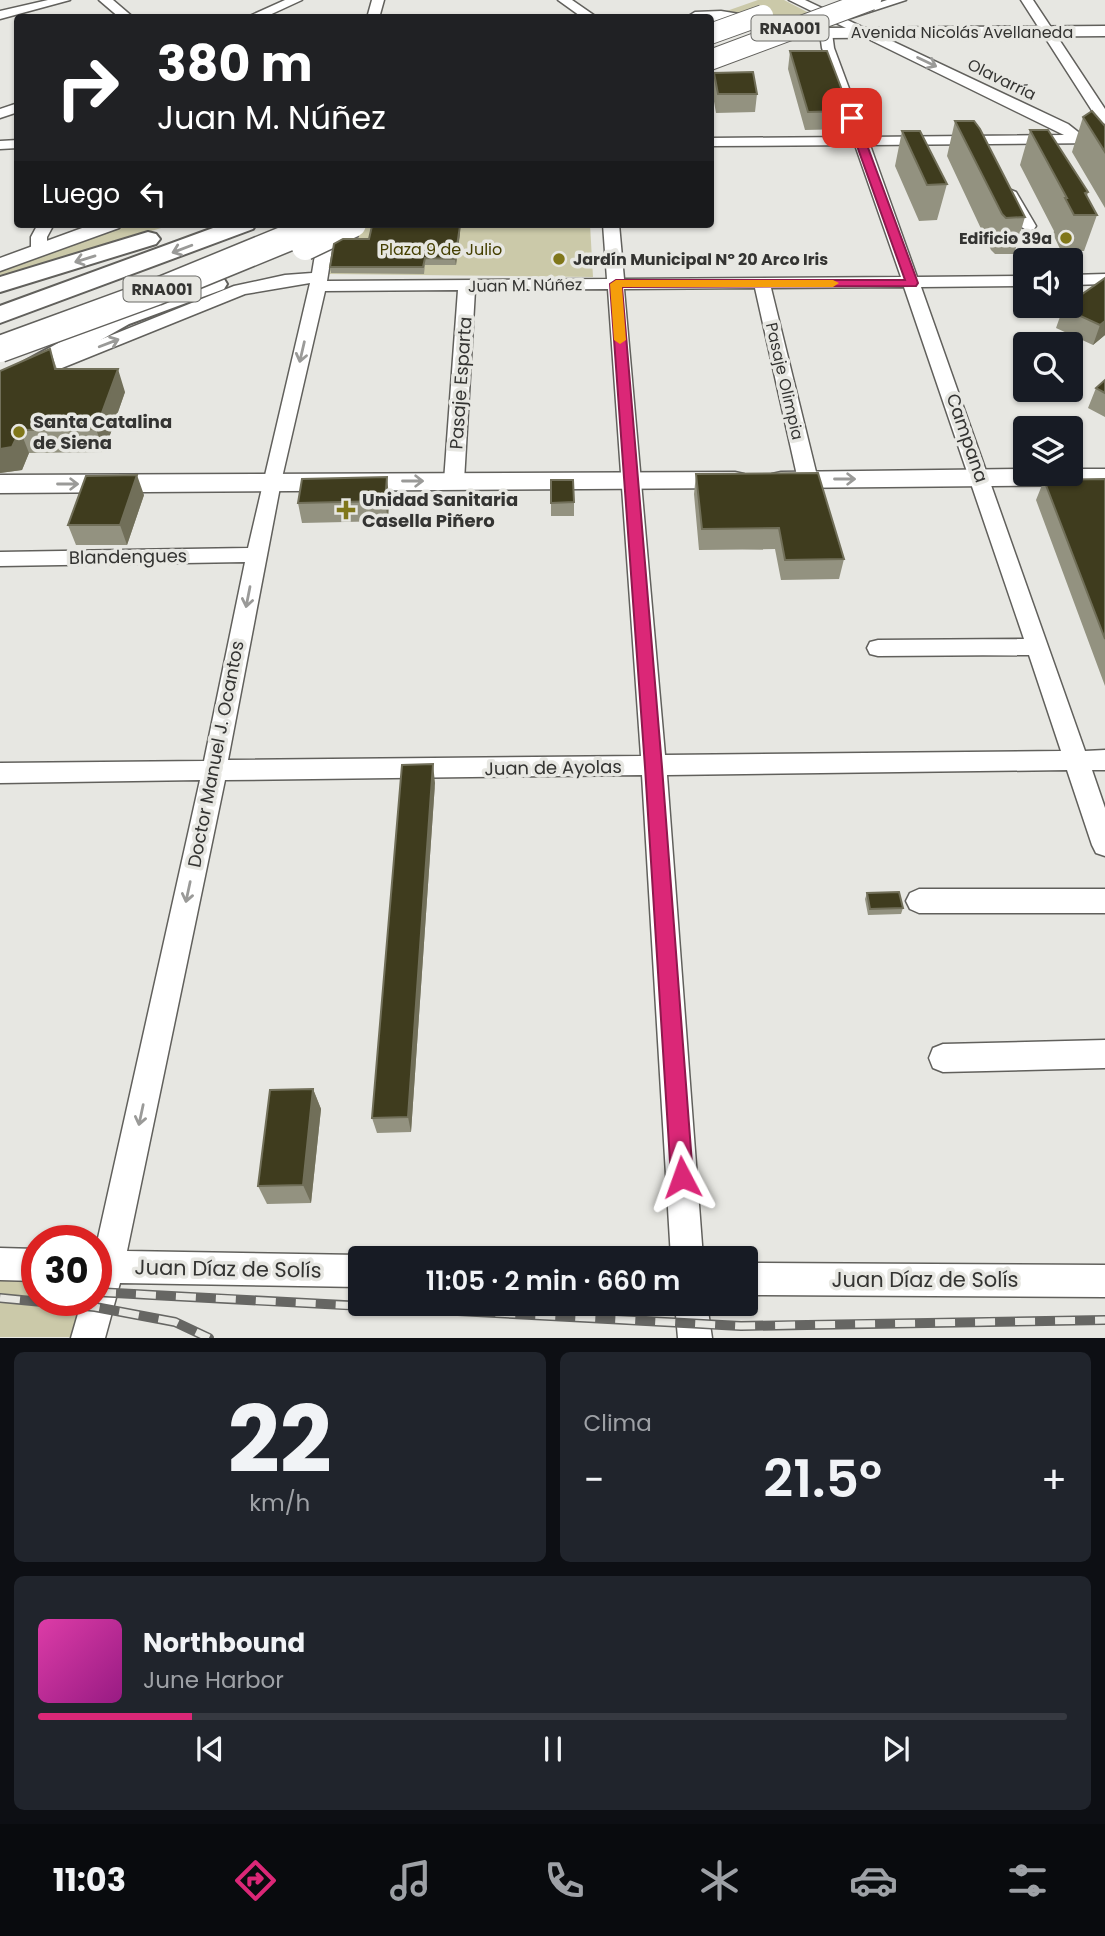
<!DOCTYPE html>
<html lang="es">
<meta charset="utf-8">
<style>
:root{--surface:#171b24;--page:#20242c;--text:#f1f3f6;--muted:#9ea1a6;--line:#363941;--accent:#db2777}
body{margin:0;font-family:Poppins,sans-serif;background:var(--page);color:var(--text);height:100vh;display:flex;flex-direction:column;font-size:26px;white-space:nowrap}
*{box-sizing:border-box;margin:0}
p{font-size:23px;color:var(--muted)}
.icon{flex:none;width:38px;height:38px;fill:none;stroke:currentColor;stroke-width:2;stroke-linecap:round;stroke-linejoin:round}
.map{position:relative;height:1338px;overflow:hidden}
.details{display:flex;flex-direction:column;gap:14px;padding:14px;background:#0d0f14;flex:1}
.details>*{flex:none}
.top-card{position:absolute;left:14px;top:14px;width:700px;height:214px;border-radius:7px;box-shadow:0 2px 5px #0004;background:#202124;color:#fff;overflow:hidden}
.fabs{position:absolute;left:1013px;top:248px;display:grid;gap:14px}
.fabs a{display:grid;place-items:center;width:70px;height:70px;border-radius:7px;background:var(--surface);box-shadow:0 2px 5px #0004;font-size:35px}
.speed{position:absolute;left:21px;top:1225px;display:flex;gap:14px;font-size:35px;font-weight:700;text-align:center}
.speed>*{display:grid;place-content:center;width:91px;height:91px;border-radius:50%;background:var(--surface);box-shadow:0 2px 5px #0004;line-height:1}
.speed .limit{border:10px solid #d22;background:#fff;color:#111}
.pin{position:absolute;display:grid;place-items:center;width:60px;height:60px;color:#fff;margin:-30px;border-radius:14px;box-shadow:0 4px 10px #0006}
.me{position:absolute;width:77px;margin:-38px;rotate:356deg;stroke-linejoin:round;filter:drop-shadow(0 0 5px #0008)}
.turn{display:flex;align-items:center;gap:24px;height:147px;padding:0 28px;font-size:32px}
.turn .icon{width:91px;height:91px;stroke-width:2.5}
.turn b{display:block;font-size:49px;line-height:60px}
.then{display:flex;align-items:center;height:66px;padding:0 28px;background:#0003;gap:14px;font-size:26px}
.big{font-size:52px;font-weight:600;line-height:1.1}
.details .card{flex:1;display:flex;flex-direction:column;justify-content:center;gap:10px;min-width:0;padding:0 24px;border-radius:10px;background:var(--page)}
.details .dial{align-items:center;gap:0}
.dial b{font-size:91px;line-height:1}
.song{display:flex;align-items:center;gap:21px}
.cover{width:84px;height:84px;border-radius:10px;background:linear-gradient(135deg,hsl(320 70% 55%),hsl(310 70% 35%))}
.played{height:7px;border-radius:4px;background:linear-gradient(90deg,var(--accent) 15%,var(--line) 15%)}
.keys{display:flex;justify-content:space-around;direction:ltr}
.heat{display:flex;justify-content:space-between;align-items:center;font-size:38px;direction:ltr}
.details .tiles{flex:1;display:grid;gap:14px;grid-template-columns:1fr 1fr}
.card:last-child{grid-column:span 2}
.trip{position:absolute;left:348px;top:1246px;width:410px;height:70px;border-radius:7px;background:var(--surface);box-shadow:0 2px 5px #0004;font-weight:600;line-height:70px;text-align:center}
.menu{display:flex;height:112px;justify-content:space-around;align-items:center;background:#090b0e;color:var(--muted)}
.menu .icon{width:49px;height:49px}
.menu .on{color:var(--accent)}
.menu b{font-size:32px;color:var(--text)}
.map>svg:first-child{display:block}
</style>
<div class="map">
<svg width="1105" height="1338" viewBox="0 0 1105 1338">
<rect width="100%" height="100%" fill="#e7e7e2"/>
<path fill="#cbc9a9" d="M758,0h26l50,26 -8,3 -108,-15z
M123,224h51l-174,54v-7z
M325,224h265l3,53 -265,-3 7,-33z
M108,1267l-20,70h-88v-66l37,-1v30h59z"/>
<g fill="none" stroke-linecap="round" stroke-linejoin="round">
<defs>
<path id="minor" d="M48,0h22l-70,19v-8z
M99,0h14l21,18h-14z
M285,0h17l-39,18h-18z
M372,0h12l-5,18h-12z
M558,0h14l26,18h-15z
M789,0h16l263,124 14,11h23v8l-235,2 47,132 109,-1v10l-105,1 164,464 20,-1v20h-13l13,38v48l-9,-3 -4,-8 -25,-75 -400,5 36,483h-32l-29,-483 -417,5 -98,471 233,4 8,3h-8v29l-240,-4 -15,55h-34l11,-38h14v-53l104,-467 -200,3v-20l204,-2 41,-199 -245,4v-14l248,-4 62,-265 -65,11 -245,99v-13l234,-94 51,-11 27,-2 5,-30 8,-5 8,5 -6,38 280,-2 -4,-55h16l5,55 277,-2 -46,-132 -145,1v-8l142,-1 -30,-89 -2,-15 6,-4 6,4 2,15 33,89 197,-2zM904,287l120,352 -146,1 -8,2 -3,6 3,6 8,2 151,-1 32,96 -396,4 -41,-466 131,-1 43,192 3,5h14l3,-5 -47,-192zM608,289l33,467 -413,4 53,-278 44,-191 133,-1 -14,191 3,5h14l3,-5 11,-191z
M887,0h19l-55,18 -6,-4z
M1021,0h12l72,109v15l-7,-4z
M18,103v9l-18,6v-9z
M18,140v8l-18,1v-8z
M1011,190l5,2 20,34 -2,3 -6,2 -8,-5 -17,-31z
M38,224h16l-7,13v14l-8,5 -8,-5v-14z
M1105,274v10l-34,1v-10z
M919,889h186v24h-186l-9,-4 -4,-8 4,-8z
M1105,1040v28l-162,4 -10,-4 -4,-10 4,-10 10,-4z
M0,1248l37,1v32l-37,-1z
M746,1263l359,2v32l-359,-2z
M675,1304h32l5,34h-34z"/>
<path id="major" d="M721,11l105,17 279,-2v10l-279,2 -116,-17v-3l-23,-1 8,-5z
M93,224h29l-3,4 -119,43v-13z
M1026,469v5h45v-5h34v16l-324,3 -9,-2 -4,-6 4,-6 9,-2z
M735,472l9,2 4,6 -4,6 -9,2 -735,5v-18z"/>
<path id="highway" d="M224,224h32l-3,5 -253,94v-17z
M148,232l8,2 4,5 -4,5 -156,48v-15z
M215,277l9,2 3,5 -3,5 -95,35 -120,68 -9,2v-19l111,-61z"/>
</defs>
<use href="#minor" stroke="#61605c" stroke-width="3"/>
<use href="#major" stroke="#61605c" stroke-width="3"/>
<use href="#highway" stroke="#61605c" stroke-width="4"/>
<use href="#minor" fill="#fff" fill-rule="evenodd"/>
<use href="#major" fill="#fff" fill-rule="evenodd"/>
<use href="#highway" fill="#fff" fill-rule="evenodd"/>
<defs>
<path id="rail" d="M96,1292l645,34 364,-6
M0,1298l95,9 80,15 34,16"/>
</defs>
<use href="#rail" stroke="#666663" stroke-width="10"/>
<use href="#rail" stroke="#e7e7e2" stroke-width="7" stroke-dasharray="20" stroke-linecap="butt"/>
<defs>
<path id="highway-bridge-far1" d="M710,34l53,-19
M710,60l161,-60"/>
<path id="highway-bridge" d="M305,247l48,-23
M0,349l156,-57 166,-68"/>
</defs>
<use href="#highway-bridge-far1" stroke="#61605c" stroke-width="22" stroke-linecap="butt"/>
<use href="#highway-bridge" stroke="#61605c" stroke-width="29" stroke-linecap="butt"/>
<use href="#highway-bridge-far1" stroke="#fff" stroke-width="20"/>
<use href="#highway-bridge" stroke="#fff" stroke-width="26"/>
</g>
<path fill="#939280" d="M790,51l60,60 -4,18 -41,1 -17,-61z
M714,73l43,21 -2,18 -39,1 -4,-23z
M1083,117l22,9v82l-33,-56z
M955,121l70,96 -11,37h-19l-4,-4 -44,-94z
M1030,130l58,62 -1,4 10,19 -13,36h-23l-8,-17 1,-3 -34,-66z
M902,131l45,53 -10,36 -18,1 -24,-55z
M460,233l-4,32h-31l-1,9 -93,-1 -1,-6 39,-28z
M1105,278v57l-12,10 -37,-17 7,-20z
M50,349l7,20 68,23 -21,60 -75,1 -7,17 -22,3z
M1105,380v37l-17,-9 8,-20z
M696,474l148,85 -5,20 -58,1 -6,-31 -76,1 -5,-56z
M1105,479v207l-69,-186 8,-20z
M551,480l23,22v14h-23z
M144,495l-17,50h-51l-8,-20z
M389,497l-1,24 -86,2 -4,-20z
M435,783l-24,349 -34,1 -5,-15z
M867,893l36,15 -2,6 -33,1 -3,-16z
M313,1089l8,20 -10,94 -44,1 -9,-18z"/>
<path fill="#716f59" d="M460,226v7l-4,32 -1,-6z
M1105,321v14l-12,10 7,-20z
M118,369l7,23 -21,60 -8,-23z
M20,430l9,23 -7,17 -22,3v-24z
M137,475l7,20 -17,50 -7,-20z
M387,477l2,20 -1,24 -3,-20z
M433,764l2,19 -24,349 -3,-15z
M313,1089l8,20 -10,94 -8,-18z"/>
<path fill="#3f3c1e" stroke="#716f59" stroke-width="2" d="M790,51h37l23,60 -42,1z
M753,72l4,22h-39l-4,-21z
M1092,111l13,15v26l-22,-35z
M955,121h19l6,8 45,88 -19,1 -4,-4z
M1030,130h18l40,62 -3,1 12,22h-23l-9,-17h2z
M902,131h18l27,53 -20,1z
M372,226h88l-5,33 -30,-1 -2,9h-93l4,-23 9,-5h26z
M1105,278v43l-5,4 -37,-17 2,-2h6v-4z
M50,349l5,20h63l-22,60 -76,1 -8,17 -12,2v-78z
M1105,380v13l-9,-5z
M818,473l26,86 -59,1 -6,-32 -77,1 -6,-55z
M137,475l-17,50h-52l18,-49z
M387,477l-2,24 -87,2 4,-24z
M1105,479v160l-61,-159z
M551,480h22l1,22 -23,1z
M433,764l-25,353 -36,1 30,-353z
M899,892l4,16 -33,1 -3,-16z
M313,1089l-10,96 -45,1 12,-96z"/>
<defs><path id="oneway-shaft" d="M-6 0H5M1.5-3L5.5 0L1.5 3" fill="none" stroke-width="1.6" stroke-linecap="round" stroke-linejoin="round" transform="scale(1.75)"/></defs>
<g stroke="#9a9a98">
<use href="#oneway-shaft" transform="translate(927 62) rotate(26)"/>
<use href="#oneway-shaft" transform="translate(182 249) rotate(159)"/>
<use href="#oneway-shaft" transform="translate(85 259) rotate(163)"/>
<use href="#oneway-shaft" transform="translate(109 343) rotate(-21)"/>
<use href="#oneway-shaft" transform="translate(302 352) rotate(103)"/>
<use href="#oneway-shaft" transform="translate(845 479)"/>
<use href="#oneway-shaft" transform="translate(413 481)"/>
<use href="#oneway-shaft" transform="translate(68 484)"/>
<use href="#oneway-shaft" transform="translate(248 597) rotate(101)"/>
<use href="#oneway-shaft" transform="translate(188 892) rotate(102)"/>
<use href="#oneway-shaft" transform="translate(141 1115) rotate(102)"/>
</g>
<path fill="#db2777" stroke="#8e194d" stroke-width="2" d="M852,115l5,3 61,165 -2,3 -294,1 40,480 31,410 -4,7 -7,3 -8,-3 -3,-7 -26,-410 -35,-483 6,-4h289l-58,-162z"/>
<path fill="#f59e0b" d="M616,280h217l6,3 -6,4h-211l4,53 -6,4 -6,-4 -4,-56z"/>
<g fill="#80771b" stroke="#e7e7e2" stroke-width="2.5">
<circle cx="1066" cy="238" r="7"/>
<circle cx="559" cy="259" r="7"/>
<circle cx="19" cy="432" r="7"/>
<path d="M342.5 499.5h7v7h7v7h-7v7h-7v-7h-7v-7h7z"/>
</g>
<g text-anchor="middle" stroke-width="7" stroke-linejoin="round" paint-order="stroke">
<g fill="#e7e7e2" stroke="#6a6a67" stroke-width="2">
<rect x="751.5" y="15.5" width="77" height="25" rx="5"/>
<rect x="123.5" y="276.5" width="77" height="25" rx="5"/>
</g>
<g font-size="16" font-weight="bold" fill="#343432">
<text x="790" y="34">RNA001</text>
<text x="162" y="295">RNA001</text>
</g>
<g font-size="16" fill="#343432" stroke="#e7e7e2">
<text x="962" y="38">Avenida Nicolás Avellaneda</text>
<text transform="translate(1002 79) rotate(26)" y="6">Olavarría</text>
<text transform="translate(525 285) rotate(-1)" y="6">Juan M. Núñez</text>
<text transform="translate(785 381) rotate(77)" y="6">Pasaje Olimpia</text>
</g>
<g font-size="16" font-weight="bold" fill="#343432" stroke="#e7e7e2" text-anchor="end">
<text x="1052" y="244">Edificio 39a</text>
<text x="573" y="265" text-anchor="start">Jardín Municipal Nº 20 Arco Iris</text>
</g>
<g font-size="16" fill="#443f00" stroke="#e7e7e2">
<text x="441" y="255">Plaza 9 de Julio</text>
</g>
<g font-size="18" fill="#343432" stroke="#e7e7e2">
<text transform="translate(461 383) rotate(-86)" y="6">Pasaje Esparta</text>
<text transform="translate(967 438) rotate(71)" y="6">Campana</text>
<text transform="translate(128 557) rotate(-1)" y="6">Blandengues</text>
<text transform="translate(216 754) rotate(-79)" y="6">Doctor Manuel J. Ocantos</text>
<text transform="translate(553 768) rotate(-1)" y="6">Juan de Ayolas</text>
</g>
<g font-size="18" font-weight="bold" fill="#343432" stroke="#e7e7e2" text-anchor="start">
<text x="33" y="428">Santa Catalina<tspan x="33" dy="21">de Siena</tspan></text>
<text x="362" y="506">Unidad Sanitaria<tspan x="362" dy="21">Casella Piñero</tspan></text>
</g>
<g font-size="21" fill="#343432" stroke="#e7e7e2">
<text transform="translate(228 1269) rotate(1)" y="7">Juan Díaz de Solís</text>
<text x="925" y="1287">Juan Díaz de Solís</text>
</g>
</g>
</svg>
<div class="fabs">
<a><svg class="icon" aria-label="sound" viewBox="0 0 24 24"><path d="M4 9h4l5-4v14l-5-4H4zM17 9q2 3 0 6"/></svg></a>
<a><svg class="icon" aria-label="search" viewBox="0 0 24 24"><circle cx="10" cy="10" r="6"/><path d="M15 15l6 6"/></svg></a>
<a><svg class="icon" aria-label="layers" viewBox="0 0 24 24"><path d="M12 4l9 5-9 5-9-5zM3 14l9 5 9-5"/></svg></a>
</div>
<div class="speed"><div class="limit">30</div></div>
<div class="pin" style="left:852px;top:118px;background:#d93025"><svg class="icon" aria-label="arrive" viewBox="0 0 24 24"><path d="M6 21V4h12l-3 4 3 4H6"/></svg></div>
<svg class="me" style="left:682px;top:1177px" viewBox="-20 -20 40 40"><path d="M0-17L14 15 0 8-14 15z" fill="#db2777" stroke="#fff" stroke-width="4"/></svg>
<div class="trip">11:05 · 2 min · 660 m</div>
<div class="top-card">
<div class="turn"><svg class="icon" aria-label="right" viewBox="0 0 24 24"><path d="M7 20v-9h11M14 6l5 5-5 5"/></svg><div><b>380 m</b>Juan M. Núñez</div></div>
<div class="then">Luego<svg class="icon" aria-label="left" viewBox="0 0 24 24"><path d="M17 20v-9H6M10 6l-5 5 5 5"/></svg></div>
</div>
</div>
<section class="details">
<div class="tiles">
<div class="card dial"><b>22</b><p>km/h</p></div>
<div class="card"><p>Clima</p>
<div class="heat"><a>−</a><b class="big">21.5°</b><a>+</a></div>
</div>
<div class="card">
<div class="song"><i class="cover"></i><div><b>Northbound</b><p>June Harbor</p></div></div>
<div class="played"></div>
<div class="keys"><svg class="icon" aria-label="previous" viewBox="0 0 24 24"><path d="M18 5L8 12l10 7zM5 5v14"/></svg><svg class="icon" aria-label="pause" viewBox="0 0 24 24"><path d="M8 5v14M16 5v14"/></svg><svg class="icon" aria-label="next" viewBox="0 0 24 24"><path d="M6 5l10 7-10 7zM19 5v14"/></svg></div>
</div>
</div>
</section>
<nav class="menu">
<b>11:03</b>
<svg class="icon on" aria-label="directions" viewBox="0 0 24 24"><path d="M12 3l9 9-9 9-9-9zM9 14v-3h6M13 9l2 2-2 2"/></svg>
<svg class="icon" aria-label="music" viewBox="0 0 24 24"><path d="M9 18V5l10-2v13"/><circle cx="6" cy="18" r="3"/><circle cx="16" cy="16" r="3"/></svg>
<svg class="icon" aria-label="phone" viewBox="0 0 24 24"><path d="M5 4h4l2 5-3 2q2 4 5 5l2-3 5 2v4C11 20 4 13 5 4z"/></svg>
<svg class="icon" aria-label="climate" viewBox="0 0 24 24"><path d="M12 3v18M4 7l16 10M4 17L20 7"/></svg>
<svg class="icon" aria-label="car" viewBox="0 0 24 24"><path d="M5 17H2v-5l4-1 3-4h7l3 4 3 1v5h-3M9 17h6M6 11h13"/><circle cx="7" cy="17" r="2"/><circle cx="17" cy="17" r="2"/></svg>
<svg class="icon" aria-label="filters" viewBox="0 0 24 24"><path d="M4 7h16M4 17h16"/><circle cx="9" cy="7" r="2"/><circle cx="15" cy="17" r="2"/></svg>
</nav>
